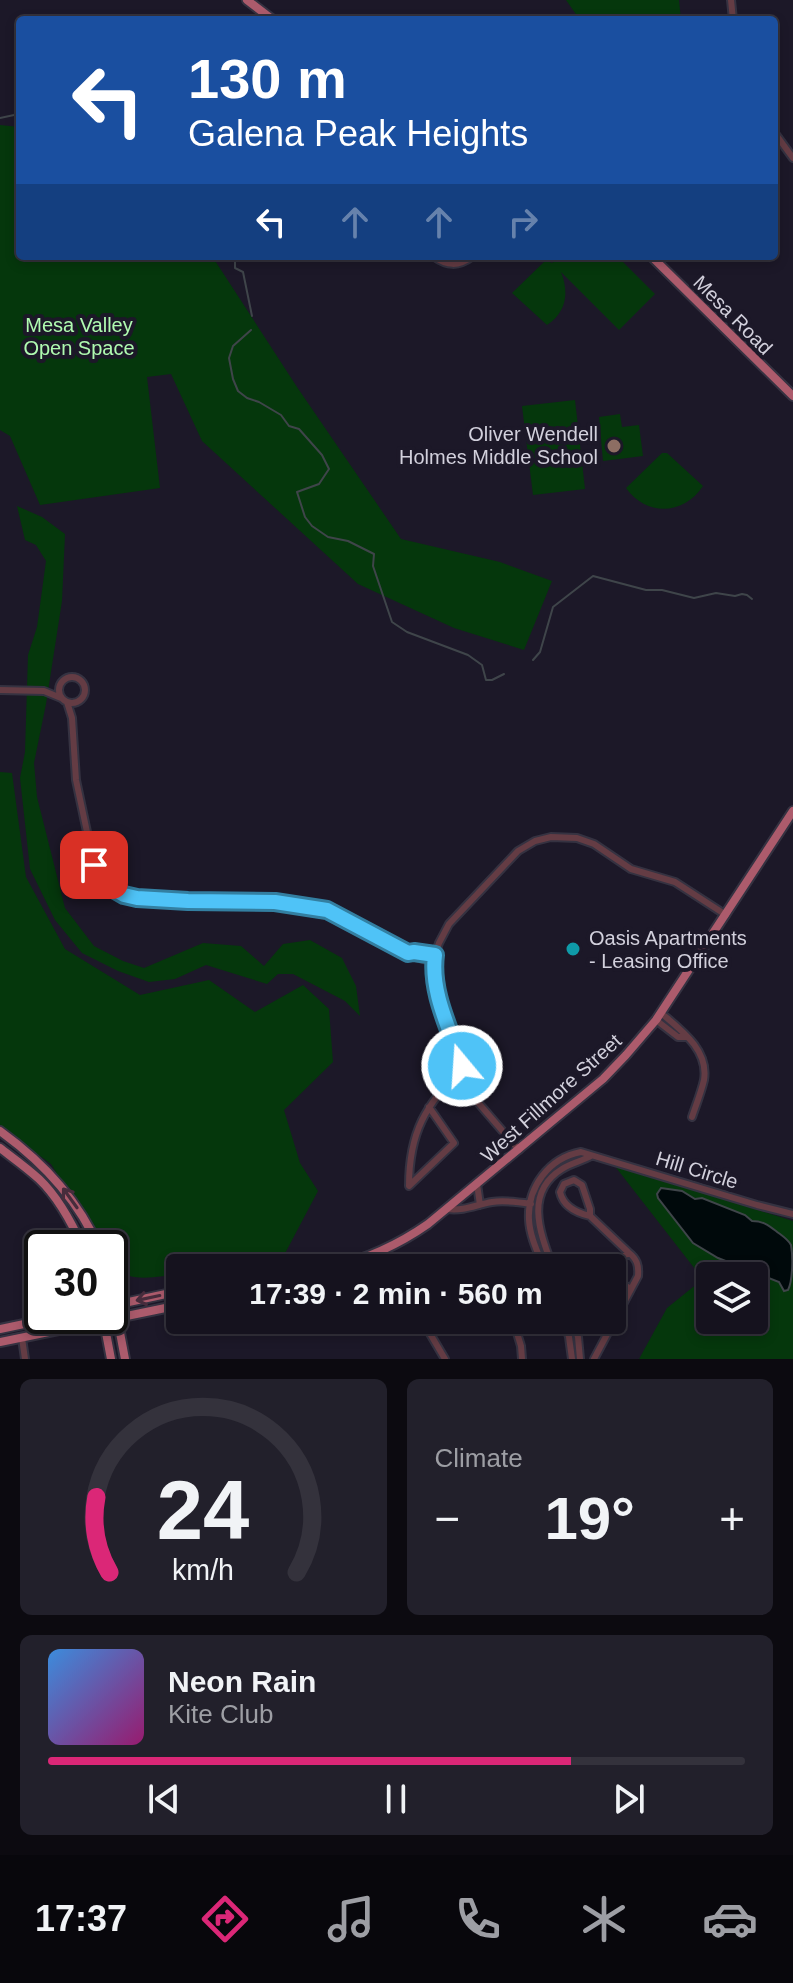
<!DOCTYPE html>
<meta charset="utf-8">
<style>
:root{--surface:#15121e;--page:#22202b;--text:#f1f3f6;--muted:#9d9ea4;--line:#34323c;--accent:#db2777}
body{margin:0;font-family:Arial,sans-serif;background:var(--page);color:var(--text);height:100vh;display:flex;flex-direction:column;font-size:30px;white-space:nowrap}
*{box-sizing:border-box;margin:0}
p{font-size:26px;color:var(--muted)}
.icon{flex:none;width:44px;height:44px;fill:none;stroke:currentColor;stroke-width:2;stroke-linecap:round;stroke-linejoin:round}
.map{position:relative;height:1359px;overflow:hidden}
.side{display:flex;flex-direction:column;gap:20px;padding:20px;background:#0c0a10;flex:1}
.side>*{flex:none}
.banner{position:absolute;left:16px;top:16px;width:762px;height:244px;border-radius:8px;box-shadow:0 4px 12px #0003,0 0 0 2px var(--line);background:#1a4fa0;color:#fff;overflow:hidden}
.fabs{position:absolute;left:696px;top:1262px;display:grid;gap:16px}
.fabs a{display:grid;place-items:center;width:72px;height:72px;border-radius:8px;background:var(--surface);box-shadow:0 4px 12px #0003,0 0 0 2px var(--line);font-size:40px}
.speed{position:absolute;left:24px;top:1230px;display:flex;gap:16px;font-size:40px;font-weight:700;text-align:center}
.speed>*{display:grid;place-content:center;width:104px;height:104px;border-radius:50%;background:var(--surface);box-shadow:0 4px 12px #0003,0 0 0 2px var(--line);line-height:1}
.speed .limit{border:4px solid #111;border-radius:12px;background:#fff;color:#111}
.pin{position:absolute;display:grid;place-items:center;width:68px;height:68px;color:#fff;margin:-34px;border-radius:16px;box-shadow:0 4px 12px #0006}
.me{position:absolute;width:88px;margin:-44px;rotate:342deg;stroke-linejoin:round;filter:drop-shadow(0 0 6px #0008)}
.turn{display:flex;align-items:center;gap:28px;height:168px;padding:0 40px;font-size:36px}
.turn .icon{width:104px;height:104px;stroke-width:2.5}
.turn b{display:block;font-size:56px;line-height:68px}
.lanes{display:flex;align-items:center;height:76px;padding:0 40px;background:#0003;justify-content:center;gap:40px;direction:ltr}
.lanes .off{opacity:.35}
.big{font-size:60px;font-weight:700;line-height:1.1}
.side .tile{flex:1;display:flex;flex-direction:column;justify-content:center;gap:12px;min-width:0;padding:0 28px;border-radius:12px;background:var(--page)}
.side .dial{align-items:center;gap:0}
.dial svg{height:208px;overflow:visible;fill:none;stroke:var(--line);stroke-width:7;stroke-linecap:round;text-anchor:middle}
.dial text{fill:var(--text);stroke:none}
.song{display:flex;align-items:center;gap:24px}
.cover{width:96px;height:96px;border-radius:12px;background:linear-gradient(135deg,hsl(210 70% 55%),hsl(320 70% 35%))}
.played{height:8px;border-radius:4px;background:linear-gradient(90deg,var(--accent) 75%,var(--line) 75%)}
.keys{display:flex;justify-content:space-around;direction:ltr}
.heat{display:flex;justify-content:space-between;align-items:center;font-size:44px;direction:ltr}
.side .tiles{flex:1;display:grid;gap:20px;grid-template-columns:1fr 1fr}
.tile:last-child{grid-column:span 2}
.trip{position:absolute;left:166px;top:1254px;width:460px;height:80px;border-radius:8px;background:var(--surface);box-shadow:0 4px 12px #0003,0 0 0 2px var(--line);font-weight:700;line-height:80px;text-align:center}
.tab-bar{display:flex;height:128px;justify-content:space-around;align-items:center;background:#08070c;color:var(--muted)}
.tab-bar .icon{width:56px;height:56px}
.tab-bar .selected{color:var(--accent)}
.tab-bar b{font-size:36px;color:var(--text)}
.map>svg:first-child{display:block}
</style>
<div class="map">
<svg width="793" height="1359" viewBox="0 0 793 1359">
<rect width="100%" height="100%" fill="#1c1828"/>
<path fill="#05370c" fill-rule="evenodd" d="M566,0h113l2,20h-101z
M0,125l20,2v129h192l85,131 104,152 99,23 52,19 -28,69 -70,-22 -96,-44 -156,-143 -31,-67 -24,3 13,111 -120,17 -30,-69 -10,-6z
M560,256h57l38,38 -36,36 -58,-58c8,20 6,40 -14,53l-35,-32 34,-33 6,3z
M575,400l10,89 -52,6 -11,-89z
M620,414l2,13 17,-2 4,31 -40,5 -4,-44z
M662,453h5l36,33c-19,29 -56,31 -77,2z
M17,506l25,11 23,17 -3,67 -16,103 -12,59 3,34 28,111 29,38 29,15 21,7 59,-25 38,3 23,20 19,-22 27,-4 32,18 14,28 4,30 -15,-15 -52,-27h-15l-11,10 -61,-19 -31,14 -26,3 -31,-11 -36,-18 -27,-33 -25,-51 -10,-91 5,-26 3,-97 9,-28 9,-66 -10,-16 -11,-5z
M0,772l12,1 14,104 39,72 75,46 69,-15 46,32 48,-27 26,24 4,53 -49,48 16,53 18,28 -37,70 -57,7h-44v6c-27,3 -70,14 -70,-26h-8l-51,-84 -51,-37z
M614,1165l179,56v138h-154l28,-51 31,-25 -3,-14zM710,1276h44v44h-44z"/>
<path fill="#00090b" stroke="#3f454a" stroke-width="2" d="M661,1188l21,3 13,8 7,-1 43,17 7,6c11,0 16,4 24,10 5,4 12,8 15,14 2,11 2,35 -3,45l-4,1 -5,-9 -61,-24 -25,-15 -35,-45 -1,-4z"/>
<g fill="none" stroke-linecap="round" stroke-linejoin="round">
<path stroke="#3f454a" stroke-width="2" d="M0,118l14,-3 6,-6
M235,256v12l8,4 9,44
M251,330l-18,16 -4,12 4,21 5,12 9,7 12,4 22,13 8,11 10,3 23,26 7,14 -10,15 -22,8 8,25 7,9 16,11 20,4 26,13 -1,12 19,56 15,10 61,23 14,10 4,15h6l12,-6
M533,660l7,-8 13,-45 40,-31 53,14h16l32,8 22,-5 19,3 7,-2 5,1 5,4"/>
<defs>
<path id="minor" d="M731,0l2,20
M774,132l19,26
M433,256c14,10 25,11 40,0
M59 690a13 13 0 1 1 26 0a13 13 0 1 1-26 0Z
M0,690l44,1 17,7
M67,702l5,16 4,62 18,85 18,23 12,7 13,3 91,5 47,-1 52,8 81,43 3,3 23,6
M408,953l6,-1 21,3
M661,1013c20,17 48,37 43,67 -3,13 -8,25 -12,37
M656,1020l22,17h8
M429,1107l25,36 -45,43c0,-55 17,-80 53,-120
M519,1150l-44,-51 -3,-7 -35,-99 -3,-20 2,-21 3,-9 10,-19 69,-73 17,-10 16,-4 26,1 17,6 37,25 44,13 51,33
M477,1184l3,21
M447,1209c18,2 28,-4 45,-7 13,-2 26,0 39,2
M590,1216c-13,-3 -27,-10 -30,-24l4,-8 10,-4 8,5 8,24v7l38,36
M474,1268l6,-4h8l4,4
M544,1268c-6,-15 -14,-31 -15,-48 -2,-33 20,-62 52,-68l176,53 36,9
M553,1268c-12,-33 -30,-75 9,-99 9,-6 20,-8 29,-13
M612,1278l19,11
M422,1320l23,39
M513,1320l8,26 1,13
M564,1320l5,17 3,22
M573,1320l5,17 2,22
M22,1338l3,21
M594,1359l44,-83c1,-11 -1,-17 -10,-24l-16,18"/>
<path id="major" d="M247,0l26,20
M651,256l142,140
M0,1131c43,31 78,68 99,117
M0,1148c13,10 27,20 39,31 20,19 33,44 44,69
M331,1268c36,-9 67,-23 97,-44l175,-145 23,-24 30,-35 137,-209
M110,1280l15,79
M110,1306l70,-15
M103,1317l8,42
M0,1329l62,-13
M0,1342l180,-37"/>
</defs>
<use href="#minor" stroke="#353241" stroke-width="10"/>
<use href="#major" stroke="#353241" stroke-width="12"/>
<use href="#minor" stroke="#643c44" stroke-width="6"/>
<use href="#major" stroke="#ac5b6c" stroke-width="8"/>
</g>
<defs><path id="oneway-shaft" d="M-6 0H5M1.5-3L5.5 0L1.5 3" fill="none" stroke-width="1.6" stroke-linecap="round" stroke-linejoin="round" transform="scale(2)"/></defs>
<g stroke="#472c3c">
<use href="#oneway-shaft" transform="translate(70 1198) rotate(-126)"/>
<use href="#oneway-shaft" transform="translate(148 1298) rotate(168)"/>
</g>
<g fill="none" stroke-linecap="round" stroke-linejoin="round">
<defs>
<path id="route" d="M94,865l18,23 12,7 13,3 51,3 87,1 52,8 81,43 6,-1 21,3c-5,38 16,76 27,111"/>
</defs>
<use href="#route" stroke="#337fa1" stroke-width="20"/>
<use href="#route" stroke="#4fc3f7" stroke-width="14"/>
</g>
<circle fill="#8d6e63" stroke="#1c1828" stroke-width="3" cx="614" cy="446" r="8"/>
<circle fill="#0f9aa8" stroke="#1c1828" stroke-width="3" cx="573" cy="949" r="8"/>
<g text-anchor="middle" stroke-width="8" stroke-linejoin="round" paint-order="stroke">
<g font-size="20" fill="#d2d0dc" stroke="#1c1828">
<text transform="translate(733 315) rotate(45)" y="7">Mesa Road</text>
<text transform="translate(551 1098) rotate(-42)" y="7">West Fillmore Street</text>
<text transform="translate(697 1170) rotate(17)" y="7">Hill Circle</text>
</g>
<g font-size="20" fill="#affab0" stroke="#1c1828">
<text x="79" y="332">Mesa Valley<tspan x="79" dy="23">Open Space</tspan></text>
</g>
<g font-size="20" fill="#d2d0dc" stroke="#1c1828" text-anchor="end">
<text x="598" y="441">Oliver Wendell<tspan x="598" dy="23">Holmes Middle School</tspan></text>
<text x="589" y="945" text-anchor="start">Oasis Apartments<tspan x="589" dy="23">- Leasing Office</tspan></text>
</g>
</g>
</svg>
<div class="fabs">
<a><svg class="icon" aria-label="layers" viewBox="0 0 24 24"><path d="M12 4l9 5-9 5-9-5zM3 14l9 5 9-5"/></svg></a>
</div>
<div class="speed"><div class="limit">30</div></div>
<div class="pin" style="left:94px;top:865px;background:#d93025"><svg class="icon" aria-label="arrive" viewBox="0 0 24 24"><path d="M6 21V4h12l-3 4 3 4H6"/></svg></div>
<svg class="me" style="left:462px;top:1066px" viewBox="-20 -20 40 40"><circle r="17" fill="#4fc3f7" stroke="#fff" stroke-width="3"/><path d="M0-11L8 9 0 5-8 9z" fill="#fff"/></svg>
<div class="trip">17:39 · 2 min · 560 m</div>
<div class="banner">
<div class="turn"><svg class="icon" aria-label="left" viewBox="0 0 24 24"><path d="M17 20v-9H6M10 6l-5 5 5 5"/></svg><div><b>130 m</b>Galena Peak Heights</div></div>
<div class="lanes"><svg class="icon" aria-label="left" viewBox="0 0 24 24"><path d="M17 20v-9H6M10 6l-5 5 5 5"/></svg><svg class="icon off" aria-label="ahead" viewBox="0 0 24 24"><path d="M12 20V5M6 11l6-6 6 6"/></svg><svg class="icon off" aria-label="ahead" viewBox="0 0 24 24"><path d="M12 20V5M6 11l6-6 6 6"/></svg><svg class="icon off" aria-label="right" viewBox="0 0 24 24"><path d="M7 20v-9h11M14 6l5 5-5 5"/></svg></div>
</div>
</div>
<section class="side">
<div class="tiles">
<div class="tile dial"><svg viewBox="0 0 100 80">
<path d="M14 69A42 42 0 1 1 86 69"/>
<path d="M14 69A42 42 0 0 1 9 40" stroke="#db2777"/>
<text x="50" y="56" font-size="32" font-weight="700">24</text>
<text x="50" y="72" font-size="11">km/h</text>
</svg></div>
<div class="tile"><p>Climate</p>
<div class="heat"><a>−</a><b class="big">19°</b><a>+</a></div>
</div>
<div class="tile">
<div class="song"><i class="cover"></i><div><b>Neon Rain</b><p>Kite Club</p></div></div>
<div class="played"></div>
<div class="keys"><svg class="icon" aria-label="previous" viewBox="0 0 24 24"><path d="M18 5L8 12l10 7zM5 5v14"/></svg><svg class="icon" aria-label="pause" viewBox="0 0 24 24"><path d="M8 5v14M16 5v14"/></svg><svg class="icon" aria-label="next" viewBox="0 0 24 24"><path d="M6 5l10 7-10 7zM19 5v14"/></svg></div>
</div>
</div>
</section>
<nav class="tab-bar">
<b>17:37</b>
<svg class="icon selected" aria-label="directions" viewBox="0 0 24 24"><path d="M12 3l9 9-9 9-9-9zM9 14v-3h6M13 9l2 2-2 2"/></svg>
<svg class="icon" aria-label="music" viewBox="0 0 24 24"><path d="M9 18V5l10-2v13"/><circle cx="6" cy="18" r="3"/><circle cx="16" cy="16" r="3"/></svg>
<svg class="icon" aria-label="phone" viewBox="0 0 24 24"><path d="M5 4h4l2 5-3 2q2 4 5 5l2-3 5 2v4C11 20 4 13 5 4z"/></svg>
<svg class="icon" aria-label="climate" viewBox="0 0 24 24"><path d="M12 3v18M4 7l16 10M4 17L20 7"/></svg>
<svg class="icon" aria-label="car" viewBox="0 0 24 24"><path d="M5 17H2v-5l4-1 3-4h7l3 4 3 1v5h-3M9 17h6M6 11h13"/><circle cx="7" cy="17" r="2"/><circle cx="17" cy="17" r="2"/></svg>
</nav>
